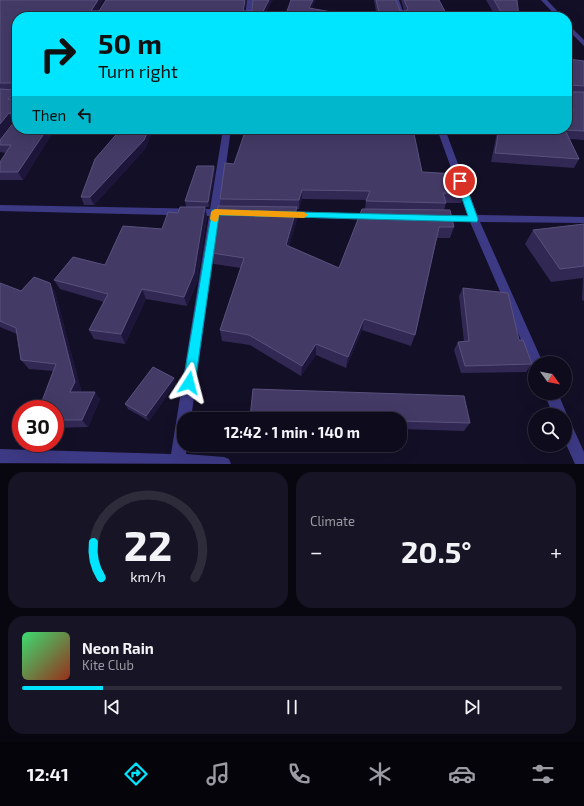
<!DOCTYPE html>
<meta charset="utf-8">
<style>
:root{--surface:#0e0b1c;--page:#171425;--text:#f1f3f6;--muted:#9b9ba3;--line:#2e2b3b;--accent:#00e5ff}
body{margin:0;font-family:"Exo 2",sans-serif;background:var(--page);color:var(--text);height:100vh;display:flex;flex-direction:column;font-size:15px;white-space:nowrap}
*{box-sizing:border-box;margin:0}
p{font-size:13px;color:var(--muted)}
.icon{flex:none;width:22px;height:22px;fill:none;stroke:currentColor;stroke-width:2;stroke-linecap:round;stroke-linejoin:round}
.map{position:relative;height:464px;overflow:hidden}
.details{display:flex;flex-direction:column;gap:8px;padding:8px;background:#08060f;flex:1}
.details>*{flex:none}
.banner{position:absolute;left:12px;top:12px;width:560px;height:122px;border-radius:16px;box-shadow:0 4px 16px #0002,0 0 0 1px var(--line);background:#00e5ff;color:#111;overflow:hidden}
.needle{width:26px;rotate:123deg}
.buttons{position:absolute;left:528px;top:356px;display:grid;gap:8px}
.buttons a{display:grid;place-items:center;width:44px;height:44px;border-radius:50%;background:var(--surface);box-shadow:0 4px 16px #0002,0 0 0 1px var(--line);font-size:20px}
.speed{position:absolute;left:12px;top:400px;display:flex;gap:8px;font-size:20px;font-weight:700;text-align:center}
.speed>*{display:grid;place-content:center;width:52px;height:52px;border-radius:50%;background:var(--surface);box-shadow:0 4px 16px #0002,0 0 0 1px var(--line);line-height:1}
.speed .limit{border:6px solid #d22;background:#fff;color:#111}
.pin{position:absolute;display:grid;place-items:center;width:34px;height:34px;color:#fff;margin:-17px;border:2px solid #fff;border-radius:50%;box-shadow:0 1px 4px #0007}
.me{position:absolute;width:44px;margin:-22px;rotate:9deg;stroke-linejoin:round;filter:drop-shadow(0 0 3px #0008)}
.turn{display:flex;align-items:center;gap:14px;height:84px;padding:0 20px;font-size:18px}
.turn .icon{width:52px;height:52px;stroke-width:2.5}
.turn b{display:block;font-size:28px;line-height:34px}
.then{display:flex;align-items:center;height:38px;padding:0 20px;background:#0003;gap:8px;font-size:15px}
.big{font-size:30px;font-weight:700;line-height:1.1}
.details .card{flex:1;display:flex;flex-direction:column;justify-content:center;gap:6px;min-width:0;padding:0 14px;border-radius:16px;background:var(--page)}
.details .dial{align-items:center;gap:0}
.dial svg{height:104px;overflow:visible;fill:none;stroke:var(--line);stroke-width:7;stroke-linecap:round;text-anchor:middle}
.dial text{fill:var(--text);stroke:none}
.song{display:flex;align-items:center;gap:12px}
.cover{width:48px;height:48px;border-radius:6px;background:linear-gradient(135deg,hsl(140 70% 55%),hsl(10 70% 35%))}
.played{height:4px;border-radius:2px;background:linear-gradient(90deg,var(--accent) 15%,var(--line) 15%)}
.keys{display:flex;justify-content:space-around;direction:ltr}
.heat{display:flex;justify-content:space-between;align-items:center;font-size:22px;direction:ltr}
.details .tiles{flex:1;display:grid;gap:8px;grid-template-columns:1fr 1fr}
.card:last-child{grid-column:span 2}
.trip{position:absolute;left:177px;top:412px;width:230px;height:40px;border-radius:16px;background:var(--surface);box-shadow:0 4px 16px #0002,0 0 0 1px var(--line);font-weight:700;line-height:40px;text-align:center}
.tabs{display:flex;height:64px;justify-content:space-around;align-items:center;background:#06040b;color:var(--muted)}
.tabs .icon{width:28px;height:28px}
.tabs .active{color:var(--accent)}
.tabs b{font-size:18px;color:var(--text)}
.map>svg:first-child{display:block}
</style>
<div class="map">
<svg width="584" height="464" viewBox="0 0 584 464">
<rect width="100%" height="100%" fill="#130f26"/>
<g fill="none" stroke-linecap="round" stroke-linejoin="round">
<path fill="#3d3a85" fill-rule="evenodd" d="M247,0h6l-2,17h-6z
M393,0h6l6,17h-6z
M541,0h6l16,17h-6z
M567,23l17,17v6l-17,-17z
M567,95h17v4h-17z
M223,129h8l-11,80 10,1 5,3 -5,3h-11l-28,203h-7v26h3l-1,9 38,3 5,2 2,5 -231,-1v-14l171,5 38,-238 -209,-5v-6l210,4z
M437,129h8l32,86 107,2v6l-104,-1 63,141h-8v5l-2,-1 -2,-4 -61,-141 -30,-1 -5,-3 5,-3h28z
M284,211l88,3 5,3 -5,3 -88,-3 -5,-3z
M544,393h14l9,22 -2,4 5,2 14,31v12h-9l-10,-22v-27h-12z"/>
</g>
<path fill="#312854" fill-rule="evenodd" d="M0,0h103l-6,11h2l7,-11h140l-1,11 19,6h-247v112h38l-32,51h-23v-18l6,-9 -6,-1v-12l14,-18v-1h-1l-13,17z
M374,0h22l4,11h4l-3,-11h38l9,17h-71z
M486,0h31l2,17h-23z
M568,59l16,2v79l-14,-1 9,20 -5,9 -83,-6 6,-30 -39,-3h109l1,-19 -1,-10 3,-6h-3v-34z
M246,129h192l-1,4 -23,1 8,38 43,22 -4,9h-15l-2,7 10,17 -4,11h-13l-22,97 -4,11 -49,-16 -16,38 -30,-13 -15,21 -51,-31 -28,-4 -2,-11 21,-62 -27,-4 -2,-11 9,-47 -1,-7 14,-35zM302,199l64,1 -1,9 -26,59 -50,-22 8,-27v-10h2z
M146,148l-52,57h-10l-3,-8z
M214,166l1,6 -6,35h-22h18l2,10 -10,66 -10,23 -41,-7 -21,45 -31,-5 -5,-9 15,-28 -44,-13 -6,-9 51,-15 57,-36 16,-16 8,-6 -1,-6z
M584,224v77l-2,-1 1,-22 -32,4 -26,-38 8,-14z
M0,283l21,8 29,-8 5,9 26,98 -1,2 20,7 -12,28 -33,1 -1,-57 -25,-2 -8,-9 -4,-26 -17,-7z
M463,288l56,52 13,24 -6,8 -65,1 -7,-23 4,-8h6l-5,-46z
M174,378l2,5 -27,38 -21,-12 -3,-5z
M253,389l217,34 -6,8 -64,-2v-10h-150z"/>
<path fill="#1d163a" d="M98,0h5l-9,17 -3,-6z
M245,0h1l-2,17 -1,-6z
M269,0h4l-9,17h-4z
M313,0h3l-7,15v-7z
M17,91v11l-9,-3z
M9,113l4,8 -13,17v-14z
M47,129h8l-32,51 -5,-8z
M149,129h5l-8,19 -52,57 -4,-8z
M214,166l1,6 -6,35 -1,-5z
M302,190v9l-3,10v-9z
M205,207l2,10 -10,66 -10,23 -3,-9z
M297,207v12l-11,38v-12z
M50,283l5,9 26,98 -4,10 -7,-8z
M142,289l4,10 -21,45 -4,-10z
M364,319l-2,11 -16,38 2,-11z
M316,344v11l-15,21 1,-10z
M174,378l2,5 -27,38 -3,-5z
M95,392l5,7 -12,28 -6,-7z"/>
<path fill="#433a66" stroke="#5a527e" d="M0,0h98l-7,11h8l7,-11h139l-2,11h9l1,-11h16l-9,17h-243v74l-9,8h9v30h30l-29,43h-18v-10l11,-17h-11v-5l14,-18v-9h-5l-9,11v-35l13,1 1,-7h-14z
M291,0h22l-4,8 51,9h-75z
M376,0h20l4,11h6l2,-2 -4,-9h35l9,17h-68z
M494,0h23l2,17h-15z
M568,59l16,2v25l-14,-1z
M571,92h13v39l-19,-1 14,29 -84,-6 4,-24h68v-19l6,1z
M121,129h28l-5,11 -54,57h-9l14,-38z
M246,129h167l9,43 35,2 8,20 -22,-1 3,10 -80,-2 4,-10 -68,-1 -3,10 -79,-1 5,-36 9,1z
M197,166h17l-6,36 -23,-1z
M218,206l79,1 -11,38 53,23 23,-59 88,1 4,17h-15l-24,108 -51,-16 -16,38 -32,-13 -14,22 -53,-31 -29,-5 24,-72 -32,-5z
M180,207h25l-11,66 -10,24 -42,-8 -21,45 -32,-4 19,-36 -54,-14 19,-23 32,8 18,-39 39,3 6,-17 10,1z
M584,224v42l-24,3 -27,-39z
M34,277l16,6 25,99 -5,10h25l-13,28h-27v-11h-16l17,-45 -35,-4 -5,-32 -16,-7v-38l21,8z
M463,288l45,5 11,47h4l9,24 -67,2 -7,-24 11,-1z
M153,367l21,11 -28,38 -21,-12z
M253,389l211,7 6,27 -70,-2v-2h-122l-28,-1z"/>
<path fill="#00e5ff" stroke="#0095a6" d="M460,178l4,3 14,38 -1,3 -258,-7 -24,168 -2,4 -4,2 -4,-2 -2,-4 29,-173 256,6 -12,-35z"/>
<path fill="#f59e0b" d="M215,209l89,3 4,3 -4,3 -85,-3 -1,6 -4,1 -4,-3 1,-7z"/>
</svg>
<div class="buttons">
<a><svg class="needle" viewBox="-14 -14 28 28"><path d="M0-13l5 13h-10z" fill="#e53935"/><path d="M0 13l5-13h-10z" fill="#9b9ba3"/></svg></a>
<a><svg class="icon" aria-label="search" viewBox="0 0 24 24"><circle cx="10" cy="10" r="6"/><path d="M15 15l6 6"/></svg></a>
</div>
<div class="speed"><div class="limit">30</div></div>
<div class="pin" style="left:460px;top:181px;background:#d93025"><svg class="icon" aria-label="arrive" viewBox="0 0 24 24"><path d="M6 21V4h12l-3 4 3 4H6"/></svg></div>
<svg class="me" style="left:189px;top:383px" viewBox="-20 -20 40 40"><path d="M0-17L14 15 0 8-14 15z" fill="#00e5ff" stroke="#fff" stroke-width="4"/></svg>
<div class="trip">12:42 · 1 min · 140 m</div>
<div class="banner">
<div class="turn"><svg class="icon" aria-label="right" viewBox="0 0 24 24"><path d="M7 20v-9h11M14 6l5 5-5 5"/></svg><div><b>50 m</b>Turn right</div></div>
<div class="then">Then<svg class="icon" aria-label="left" viewBox="0 0 24 24"><path d="M17 20v-9H6M10 6l-5 5 5 5"/></svg></div>
</div>
</div>
<section class="details">
<div class="tiles">
<div class="card dial"><svg viewBox="0 0 100 80">
<path d="M14 69A42 42 0 1 1 86 69"/>
<path d="M14 69A42 42 0 0 1 8 42" stroke="#00e5ff"/>
<text x="50" y="56" font-size="32" font-weight="700">22</text>
<text x="50" y="72" font-size="11">km/h</text>
</svg></div>
<div class="card"><p>Climate</p>
<div class="heat"><a>−</a><b class="big">20.5°</b><a>+</a></div>
</div>
<div class="card">
<div class="song"><i class="cover"></i><div><b>Neon Rain</b><p>Kite Club</p></div></div>
<div class="played"></div>
<div class="keys"><svg class="icon" aria-label="previous" viewBox="0 0 24 24"><path d="M18 5L8 12l10 7zM5 5v14"/></svg><svg class="icon" aria-label="pause" viewBox="0 0 24 24"><path d="M8 5v14M16 5v14"/></svg><svg class="icon" aria-label="next" viewBox="0 0 24 24"><path d="M6 5l10 7-10 7zM19 5v14"/></svg></div>
</div>
</div>
</section>
<nav class="tabs">
<b>12:41</b>
<svg class="icon active" aria-label="directions" viewBox="0 0 24 24"><path d="M12 3l9 9-9 9-9-9zM9 14v-3h6M13 9l2 2-2 2"/></svg>
<svg class="icon" aria-label="music" viewBox="0 0 24 24"><path d="M9 18V5l10-2v13"/><circle cx="6" cy="18" r="3"/><circle cx="16" cy="16" r="3"/></svg>
<svg class="icon" aria-label="phone" viewBox="0 0 24 24"><path d="M5 4h4l2 5-3 2q2 4 5 5l2-3 5 2v4C11 20 4 13 5 4z"/></svg>
<svg class="icon" aria-label="climate" viewBox="0 0 24 24"><path d="M12 3v18M4 7l16 10M4 17L20 7"/></svg>
<svg class="icon" aria-label="car" viewBox="0 0 24 24"><path d="M5 17H2v-5l4-1 3-4h7l3 4 3 1v5h-3M9 17h6M6 11h13"/><circle cx="7" cy="17" r="2"/><circle cx="17" cy="17" r="2"/></svg>
<svg class="icon" aria-label="filters" viewBox="0 0 24 24"><path d="M4 7h16M4 17h16"/><circle cx="9" cy="7" r="2"/><circle cx="15" cy="17" r="2"/></svg>
</nav>
